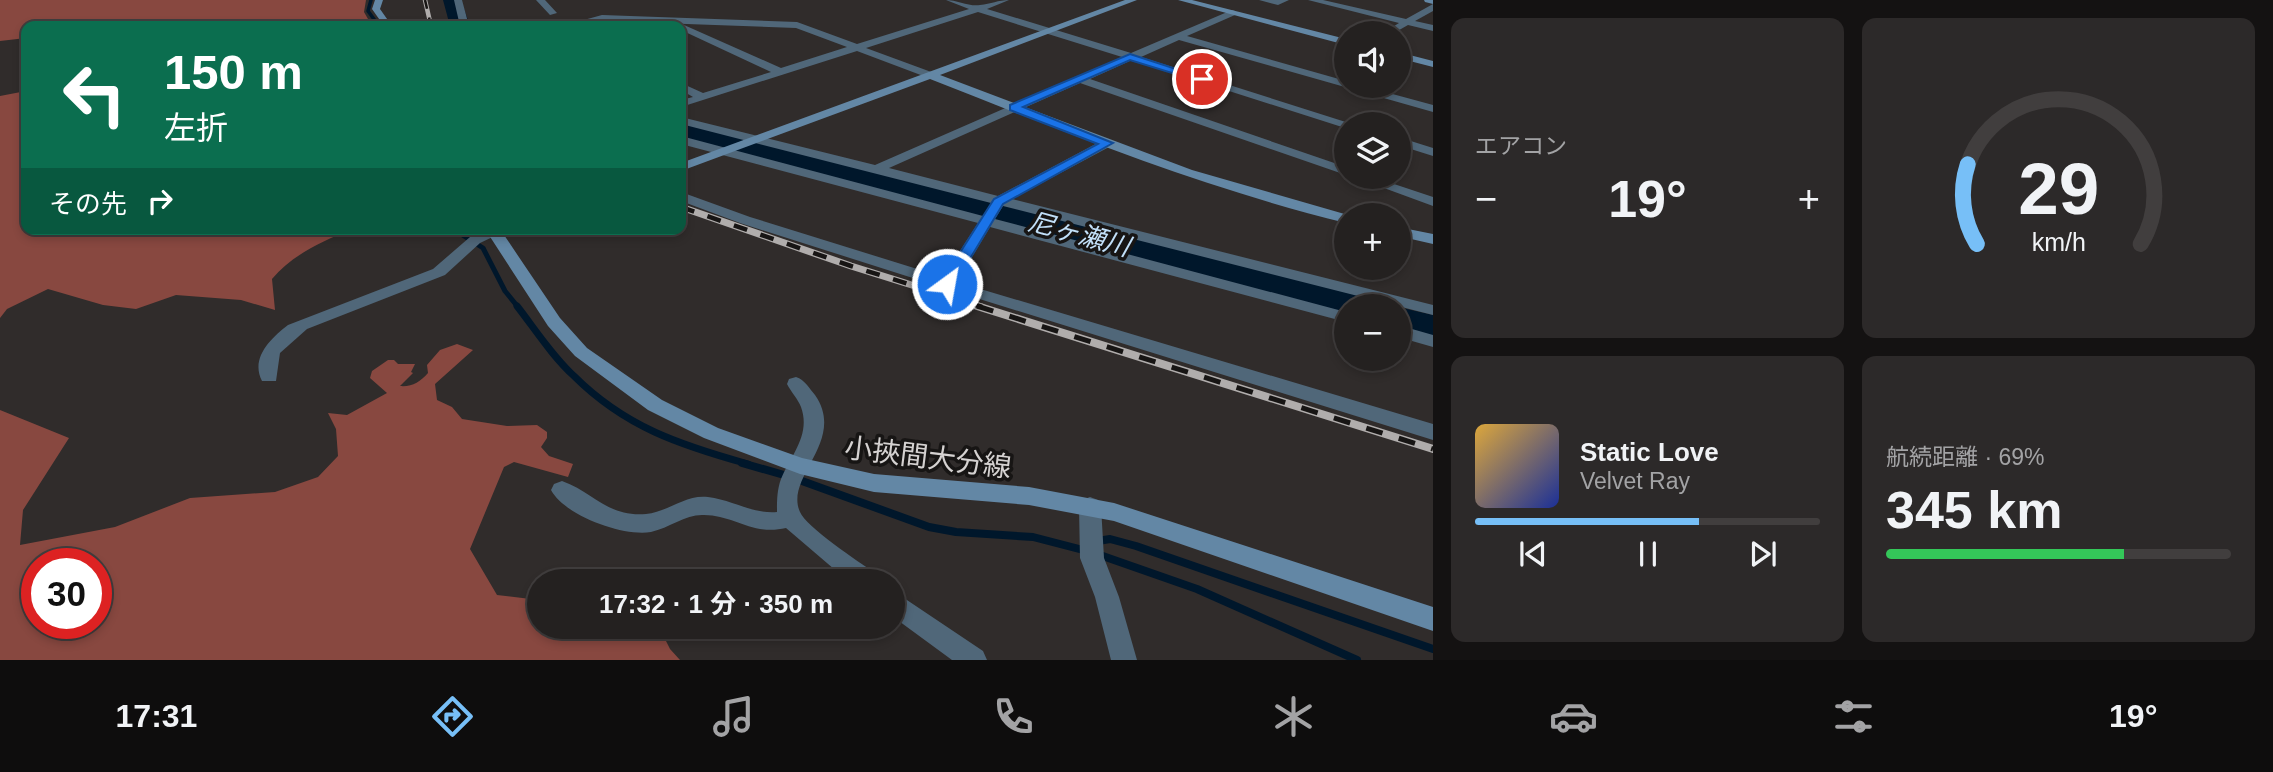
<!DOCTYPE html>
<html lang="ja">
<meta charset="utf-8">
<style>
:root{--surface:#242120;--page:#2c2929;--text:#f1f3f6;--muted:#a3a3a5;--line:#413e3e;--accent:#77bff7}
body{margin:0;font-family:Arial,"Noto Sans JP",sans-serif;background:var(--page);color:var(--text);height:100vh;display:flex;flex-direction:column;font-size:26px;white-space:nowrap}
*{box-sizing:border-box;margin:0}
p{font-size:23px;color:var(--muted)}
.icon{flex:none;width:38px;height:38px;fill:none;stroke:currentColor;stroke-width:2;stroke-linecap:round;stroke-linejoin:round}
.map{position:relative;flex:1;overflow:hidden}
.side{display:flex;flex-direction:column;gap:18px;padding:18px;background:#141212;width:840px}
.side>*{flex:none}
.banner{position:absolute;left:21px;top:21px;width:665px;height:214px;border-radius:14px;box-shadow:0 4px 10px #0003,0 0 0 2px var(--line);background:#0b6e4f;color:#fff;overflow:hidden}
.buttons{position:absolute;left:1334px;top:21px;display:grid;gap:14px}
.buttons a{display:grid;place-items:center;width:77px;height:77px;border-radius:50%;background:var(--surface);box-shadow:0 4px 10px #0003,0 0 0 2px var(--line);font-size:35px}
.speed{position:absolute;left:21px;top:548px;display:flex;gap:14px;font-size:35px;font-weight:700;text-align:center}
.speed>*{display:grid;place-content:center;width:91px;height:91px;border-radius:50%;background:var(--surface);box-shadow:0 4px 10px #0003,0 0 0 2px var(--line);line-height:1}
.speed .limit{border:10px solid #d22;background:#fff;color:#111}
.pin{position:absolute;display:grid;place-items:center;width:60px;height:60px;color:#fff;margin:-30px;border:4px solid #fff;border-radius:50%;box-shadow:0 2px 7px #0007}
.me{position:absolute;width:77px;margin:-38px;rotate:32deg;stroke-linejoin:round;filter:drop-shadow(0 0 5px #0008)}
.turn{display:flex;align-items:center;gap:24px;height:147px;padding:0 28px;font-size:32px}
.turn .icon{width:91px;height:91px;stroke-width:2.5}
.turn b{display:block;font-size:49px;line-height:60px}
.then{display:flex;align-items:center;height:66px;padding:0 28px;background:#0003;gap:14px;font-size:26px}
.big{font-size:52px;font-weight:700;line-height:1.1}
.side .card{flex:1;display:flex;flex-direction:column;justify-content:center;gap:10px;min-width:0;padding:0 24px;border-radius:14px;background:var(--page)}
.side .dial{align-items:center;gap:0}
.dial svg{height:182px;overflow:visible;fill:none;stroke:var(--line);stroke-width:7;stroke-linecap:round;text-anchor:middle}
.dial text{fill:var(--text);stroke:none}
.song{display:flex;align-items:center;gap:21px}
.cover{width:84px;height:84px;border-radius:10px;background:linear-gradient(135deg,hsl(40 70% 55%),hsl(230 70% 35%))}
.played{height:7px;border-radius:4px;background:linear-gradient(90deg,var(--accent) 65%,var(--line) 65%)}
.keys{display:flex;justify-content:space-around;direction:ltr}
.heat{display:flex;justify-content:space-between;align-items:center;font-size:38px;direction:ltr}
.charge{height:10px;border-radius:5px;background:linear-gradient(90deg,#34c759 69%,var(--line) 0)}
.side .tiles{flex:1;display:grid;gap:18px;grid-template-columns:repeat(2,1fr)}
.trip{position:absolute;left:527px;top:569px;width:378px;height:70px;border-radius:35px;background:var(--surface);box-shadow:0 4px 10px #0003,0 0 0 2px var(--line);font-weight:700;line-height:70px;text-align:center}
.tab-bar{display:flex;height:112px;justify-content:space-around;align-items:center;background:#0e0d0d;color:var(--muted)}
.tab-bar .icon{width:49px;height:49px}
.tab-bar .on{color:var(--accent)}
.tab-bar b{font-size:32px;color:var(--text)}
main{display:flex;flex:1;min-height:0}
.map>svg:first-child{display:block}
</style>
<main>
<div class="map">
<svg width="1433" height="660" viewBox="0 0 1433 660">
<rect width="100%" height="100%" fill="#302c2b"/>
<path fill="#884840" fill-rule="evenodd" d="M0,0h366l-2,12 8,14h-346v12l-26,3z
M26,91v138h325c-29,13 -58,25 -79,50l3,31 -34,-10 -65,-5 -40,14 -33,-4 -55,-16 -41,20 -7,9v-222z
M457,344l16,6 -38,34 2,16 15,7 10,12 45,7 30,-1 10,7v6l-6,9 8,9 24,8 -5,13 -54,-15 -10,5 -34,82 27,46 42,5v26l120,1 11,22 10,11h-680v-250l69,28 -46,72 -3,35 95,-18 75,-29 85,-6 43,-15 20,-21 -2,-27 -8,-16 19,2 40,-22 -17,-15 2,-7 16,-11h6l4,4h17l-4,8 2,1 -13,13c12,1 20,-4 28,-13l-1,-8 13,-15zM37,564h59v59h-59z"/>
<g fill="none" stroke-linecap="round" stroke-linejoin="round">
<path stroke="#00172b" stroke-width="3.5" d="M371,0l-3,11 11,15"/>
<path stroke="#00172b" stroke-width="5" d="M453,229l30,19 22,43 13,16"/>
<path stroke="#00172b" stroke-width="7" d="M517,306c18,23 35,50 57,70 51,51 106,69 174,88"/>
<path stroke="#00172b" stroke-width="8" d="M742,463l49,14 138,50 27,5 77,5 54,14
M1098,541l12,-2 26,7 297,103
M1097,554l100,35 160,71"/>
<path fill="#00172b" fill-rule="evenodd" d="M443,0h18l9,26h-20z
M681,122l687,176 5,8h-27v9l-4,-1 -661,-176z
M1398,307l35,8v24l-35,-10z"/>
<path fill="#506779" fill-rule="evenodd" d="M454,0h8l7,26h-9z
M536,0h9l12,13 -7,2z
M946,0c11,0 24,7 34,5 11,-1 18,-5 29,-5l-22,9 144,44 101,-43 3,1v4l-48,21 159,45v5h17l70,19v7l-254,-72 -38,17 211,67 -10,3 -210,-67 -42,19 256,88v8l-266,-92 -191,85 109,28 105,-56h8v6l-99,53 421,106v10l-430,-109 -8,13 351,93v10l-356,-95 -33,55 476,142v16l-492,-153 -201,-64 -59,-22v-9l69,25 193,60 35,-54 -297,-79v-8l302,80 8,-13 -310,-79v-7l194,48 247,-108 -144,-45 -112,36 68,25v4h-8l-69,-26 -176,56v-7l12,-3 -12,-7v-7l22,10 68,-21 -90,-42 -3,-5h6l97,43 66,-21 -51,-19 -194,-7 -24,5h-16l40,-11 195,7 60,22 112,-35z
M1259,0h30l-11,5z
M1308,0h15l83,19 27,-15v7l-18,10 18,4v6l-25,-6 -14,8h-11l16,-10z
M1398,137l35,11v8l-35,-11z
M1354,177h19l60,20v9z
M491,229l8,1 2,3 -21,10 -35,32 -138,54 -27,24 -4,28h-14c-12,-23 9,-43 26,-56l145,-56 37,-32z
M1398,325l35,10v12l-35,-10z
M796,377c9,3 13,11 19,18 32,46 -31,82 -15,117 6,15 59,50 75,61l3,8h-30l-62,-53c-35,8 -53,-14 -84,-13 -17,0 -33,13 -51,17 -27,5 -86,-16 -100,-42l3,-6 8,-3c32,11 44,36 84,33 22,-2 40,-20 62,-17 25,3 44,17 69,15 0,-12 0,-22 4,-33 10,-24 30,-44 20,-72 -3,-8 -10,-15 -14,-23l2,-5z
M1090,497l8,3 3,6 3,52 15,39 18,63h-26l-16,-63 -15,-39 -1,-52 3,-6z
M892,590l91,61 4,9h-35l-60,-44z"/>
<path fill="#6387a5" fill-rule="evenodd" d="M375,0h8l-3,9 12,17h-8l-12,-17z
M1125,0h12l-197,75 252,95 156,45h-2v8c-143,-35 -279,-90 -416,-144l-249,92v-8z
M1178,0h14l154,39v6z
M1424,0h9v4l-8,-2z
M1398,52l35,9v6l-35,-9z
M1398,227l35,7v10l-35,-8z
M485,229h15l60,89 27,30 75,52 56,28 84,30 72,16 155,13 85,16 319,104v24l-319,-110 -85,-16 -155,-13 -74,-18 -96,-36 -56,-28 -73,-54 -27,-30z"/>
<defs>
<path id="rail-far2" d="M425,0l6,26"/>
<path id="rail-far1" d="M681,207l170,59 131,41"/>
<path id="rail" d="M977,306l456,143"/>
</defs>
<use href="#rail-far2" stroke="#b0adac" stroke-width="4.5"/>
<use href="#rail-far1" stroke="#b0adac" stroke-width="7"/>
<use href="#rail" stroke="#b0adac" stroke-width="8"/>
<use href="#rail-far2" stroke="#171514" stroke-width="2.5" stroke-dasharray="9" stroke-linecap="butt"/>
<use href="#rail-far1" stroke="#171514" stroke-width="4.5" stroke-dasharray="14" stroke-linecap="butt"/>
<use href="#rail" stroke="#171514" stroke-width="5" stroke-dasharray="17" stroke-linecap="butt"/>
</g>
<path fill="#1a73e8" stroke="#114b97" stroke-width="2" d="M1130,54l77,25 -9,2 -68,-21 -107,47 90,36 -110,61 -50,83h-11l-2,-3 54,-85 104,-55 -88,-34v-5z"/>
<g text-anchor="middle" stroke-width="7" stroke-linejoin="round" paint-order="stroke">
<g font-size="26" font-style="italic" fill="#c2e0f9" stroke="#171514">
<text transform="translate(1079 234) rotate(15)" y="9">尼ヶ瀬川</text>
</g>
<g font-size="28" fill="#d5d2d1" stroke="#171514">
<text transform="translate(928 457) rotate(7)" y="10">小挾間大分線</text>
</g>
</g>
</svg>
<div class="buttons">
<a><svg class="icon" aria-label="sound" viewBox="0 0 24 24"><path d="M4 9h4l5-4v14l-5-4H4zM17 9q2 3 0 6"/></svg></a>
<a><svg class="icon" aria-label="layers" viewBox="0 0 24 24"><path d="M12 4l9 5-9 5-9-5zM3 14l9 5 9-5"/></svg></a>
<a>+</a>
<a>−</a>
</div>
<div class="speed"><div class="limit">30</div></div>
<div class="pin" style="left:1202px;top:79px;background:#d93025"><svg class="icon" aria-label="arrive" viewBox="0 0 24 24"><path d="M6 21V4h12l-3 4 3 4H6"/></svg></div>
<svg class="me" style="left:947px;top:284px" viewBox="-20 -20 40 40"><circle r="17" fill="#1a73e8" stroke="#fff" stroke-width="3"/><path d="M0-11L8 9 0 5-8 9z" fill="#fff"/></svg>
<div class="trip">17:32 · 1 分 · 350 m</div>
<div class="banner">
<div class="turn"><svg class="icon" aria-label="left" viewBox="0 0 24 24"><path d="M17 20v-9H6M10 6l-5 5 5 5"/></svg><div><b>150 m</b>左折</div></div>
<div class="then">その先<svg class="icon" aria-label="right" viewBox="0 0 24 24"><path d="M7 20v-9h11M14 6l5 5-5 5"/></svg></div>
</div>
</div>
<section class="side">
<div class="tiles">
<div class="card"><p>エアコン</p>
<div class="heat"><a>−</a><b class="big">19°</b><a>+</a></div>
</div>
<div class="card dial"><svg viewBox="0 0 100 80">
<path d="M14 69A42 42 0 1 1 86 69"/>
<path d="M14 69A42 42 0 0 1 10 34" stroke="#77bff7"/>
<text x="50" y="56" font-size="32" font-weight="700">29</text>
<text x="50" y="72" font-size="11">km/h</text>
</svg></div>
<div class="card">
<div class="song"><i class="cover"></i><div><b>Static Love</b><p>Velvet Ray</p></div></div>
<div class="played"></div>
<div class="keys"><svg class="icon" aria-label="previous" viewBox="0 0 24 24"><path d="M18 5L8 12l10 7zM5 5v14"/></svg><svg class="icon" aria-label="pause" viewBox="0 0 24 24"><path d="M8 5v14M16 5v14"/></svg><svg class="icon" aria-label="next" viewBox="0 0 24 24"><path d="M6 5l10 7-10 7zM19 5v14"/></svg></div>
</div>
<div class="card"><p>航続距離 · 69%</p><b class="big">345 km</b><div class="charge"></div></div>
</div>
</section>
</main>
<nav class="tab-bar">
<b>17:31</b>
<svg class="icon on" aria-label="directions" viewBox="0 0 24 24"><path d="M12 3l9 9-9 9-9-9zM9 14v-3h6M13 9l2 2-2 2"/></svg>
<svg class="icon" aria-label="music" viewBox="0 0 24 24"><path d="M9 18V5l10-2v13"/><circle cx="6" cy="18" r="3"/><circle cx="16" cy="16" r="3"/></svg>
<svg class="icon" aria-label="phone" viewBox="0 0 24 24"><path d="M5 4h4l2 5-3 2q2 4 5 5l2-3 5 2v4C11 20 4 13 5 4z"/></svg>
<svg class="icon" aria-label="climate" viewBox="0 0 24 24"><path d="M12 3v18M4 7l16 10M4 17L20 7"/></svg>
<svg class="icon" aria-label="car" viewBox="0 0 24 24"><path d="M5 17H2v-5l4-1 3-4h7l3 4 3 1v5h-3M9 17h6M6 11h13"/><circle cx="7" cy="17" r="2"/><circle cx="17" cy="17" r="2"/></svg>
<svg class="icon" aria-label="filters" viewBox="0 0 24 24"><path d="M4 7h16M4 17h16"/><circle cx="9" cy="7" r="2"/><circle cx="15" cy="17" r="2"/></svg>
<b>19°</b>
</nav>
